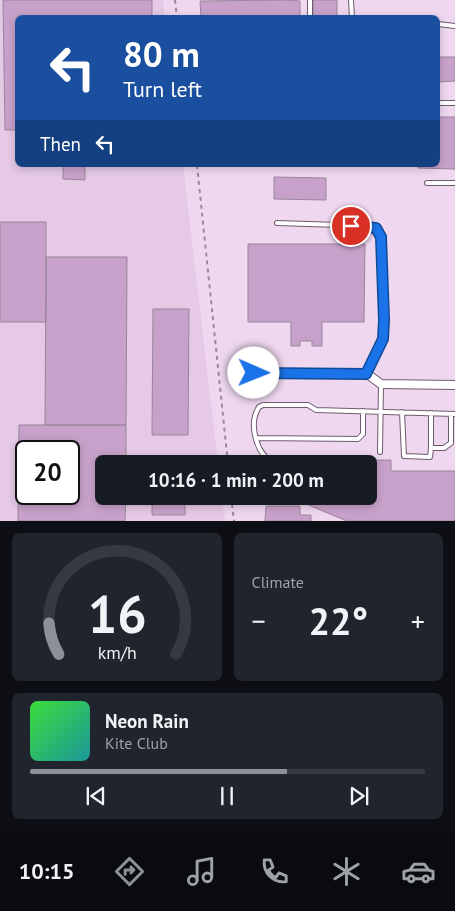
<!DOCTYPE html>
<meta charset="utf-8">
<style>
:root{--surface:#171b24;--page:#20242c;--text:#f1f3f6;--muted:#9ea1a6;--line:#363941;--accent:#8c9099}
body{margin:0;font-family:"PT Sans",sans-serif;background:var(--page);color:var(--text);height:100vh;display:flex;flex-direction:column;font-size:19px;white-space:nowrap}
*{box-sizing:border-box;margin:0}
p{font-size:16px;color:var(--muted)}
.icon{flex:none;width:28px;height:28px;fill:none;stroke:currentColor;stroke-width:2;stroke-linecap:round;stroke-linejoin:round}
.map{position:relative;height:521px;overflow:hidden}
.side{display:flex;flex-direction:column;gap:12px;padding:12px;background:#0d0f14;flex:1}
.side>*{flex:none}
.guide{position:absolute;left:15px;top:15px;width:425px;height:152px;border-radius:8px;box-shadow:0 2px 8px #0003;background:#1a4fa0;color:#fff;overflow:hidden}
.speed{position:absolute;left:15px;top:440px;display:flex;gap:10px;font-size:25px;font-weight:700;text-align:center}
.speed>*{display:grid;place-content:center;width:65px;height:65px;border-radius:50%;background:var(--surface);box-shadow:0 2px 8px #0003;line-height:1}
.speed .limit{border:2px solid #111;border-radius:8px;background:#fff;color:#111}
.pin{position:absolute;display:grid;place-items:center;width:42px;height:42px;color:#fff;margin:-21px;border:2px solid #fff;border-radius:50%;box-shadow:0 1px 5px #0007}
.me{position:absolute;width:55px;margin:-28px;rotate:91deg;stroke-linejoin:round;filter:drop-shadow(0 0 4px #0008)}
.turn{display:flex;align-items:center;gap:18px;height:105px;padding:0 25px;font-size:22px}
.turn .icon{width:65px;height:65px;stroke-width:2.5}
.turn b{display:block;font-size:35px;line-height:42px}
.then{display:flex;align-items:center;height:48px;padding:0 25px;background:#0003;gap:10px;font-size:19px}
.big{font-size:38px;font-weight:600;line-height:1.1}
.side .tile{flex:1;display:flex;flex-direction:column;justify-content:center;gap:8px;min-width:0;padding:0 18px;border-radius:8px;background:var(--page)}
.side .dial{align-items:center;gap:0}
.dial svg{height:130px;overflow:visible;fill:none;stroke:var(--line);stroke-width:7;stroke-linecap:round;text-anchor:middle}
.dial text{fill:var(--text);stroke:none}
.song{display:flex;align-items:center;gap:15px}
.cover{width:60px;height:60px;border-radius:8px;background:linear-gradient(135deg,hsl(120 70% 55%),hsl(180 70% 35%))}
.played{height:5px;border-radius:2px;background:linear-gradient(90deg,var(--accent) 65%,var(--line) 65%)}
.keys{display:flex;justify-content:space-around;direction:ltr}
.heat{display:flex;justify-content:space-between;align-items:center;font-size:28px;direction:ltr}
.side .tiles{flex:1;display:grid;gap:12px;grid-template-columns:1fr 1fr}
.tile:last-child{grid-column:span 2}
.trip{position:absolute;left:95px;top:455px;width:282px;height:50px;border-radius:8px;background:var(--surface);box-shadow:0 2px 8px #0003;font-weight:600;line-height:50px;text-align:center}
.dock{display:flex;height:80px;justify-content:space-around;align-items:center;background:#090b0e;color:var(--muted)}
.dock .icon{width:35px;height:35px}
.dock .active{color:var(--accent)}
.dock b{font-size:22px;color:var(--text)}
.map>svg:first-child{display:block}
</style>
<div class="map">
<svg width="455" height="521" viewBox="0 0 455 521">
<rect width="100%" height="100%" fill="#eed7ef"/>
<path fill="#e5c9e6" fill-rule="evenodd" d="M0,0h163l2,17 -147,1v147h165l35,299h-114v32h118l3,25h-225zM26,451h43v43h-43z"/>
<path fill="#c7a1c9" stroke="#9a859b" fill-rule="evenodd" d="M3,0h149v18h-134v112h-13z
M285,0l15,1v17h-99l-1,-17z
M313,0h24v18h-24z
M438,57h17v24l-17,1z
M438,117h17v52l-37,-1v-3h20z
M63,165h22v15l-22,-1z
M274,177l52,1v22l-52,-1z
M0,222h46v100h-46z
M248,244h117l-1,78h-42v24h-10v-5h-12v5h-9v-24h-43z
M46,257h81l-1,168h-81z
M153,309h36l-1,126h-36z
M19,425h107v39h-22v32h22l-1,25h-107zM26,451h43v43h-43z
M283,460h108v11h64v50h-108l-60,-25h82v-32h-86z
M152,496h33v19h-33z
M266,506h34v9h11v6h-46z"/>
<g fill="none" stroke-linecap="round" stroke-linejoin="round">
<defs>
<path id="lane" d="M310,0v18
M351,0l1,18
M438,24l17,2
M441,103h14
M427,183h28
M254,373h112l17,-34 -2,-102 -6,-9 -5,-2 -93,-3
M402,412l2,44 26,1 1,-9h13l7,-5v-29
M431,413v35
M257,438l101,1 5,-5v-23
M380,452l1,-68
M275,464c-19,-9 -27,-40 -16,-57l4,-2h45l8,5 139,4"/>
<path id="street" d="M366,373l15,11 74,1"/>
</defs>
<use href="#lane" stroke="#6e5b6f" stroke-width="6"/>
<use href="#street" stroke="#6e5b6f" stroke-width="10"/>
<path stroke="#99899a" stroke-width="2" stroke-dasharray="4 4" stroke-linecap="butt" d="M175,0l2,18
M197,165l31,299
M231,496l3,25"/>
<use href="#lane" stroke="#fff" stroke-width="4"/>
<use href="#street" stroke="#fff" stroke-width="8"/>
</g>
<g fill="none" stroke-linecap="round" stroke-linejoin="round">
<defs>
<path id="route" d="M254,373l112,1 17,-35 1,-19 -3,-83 -5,-9 -25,-2"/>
</defs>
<use href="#route" stroke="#114b97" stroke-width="12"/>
<use href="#route" stroke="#1a73e8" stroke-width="9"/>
</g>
</svg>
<div class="speed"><div class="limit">20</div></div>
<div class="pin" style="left:351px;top:226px;background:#d93025"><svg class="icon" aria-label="arrive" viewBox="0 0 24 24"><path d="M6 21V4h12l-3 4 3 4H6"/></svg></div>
<svg class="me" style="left:254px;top:373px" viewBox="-20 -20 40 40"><circle r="19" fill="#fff"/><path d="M0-13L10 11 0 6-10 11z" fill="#1a73e8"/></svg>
<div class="trip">10:16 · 1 min · 200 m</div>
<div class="guide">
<div class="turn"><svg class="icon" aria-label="left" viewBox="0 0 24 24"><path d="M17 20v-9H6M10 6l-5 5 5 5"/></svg><div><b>80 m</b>Turn left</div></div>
<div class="then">Then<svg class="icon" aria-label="left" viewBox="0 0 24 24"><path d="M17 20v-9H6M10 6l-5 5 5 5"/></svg></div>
</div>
</div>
<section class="side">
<div class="tiles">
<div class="tile dial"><svg viewBox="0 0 100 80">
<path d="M14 69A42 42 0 1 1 86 69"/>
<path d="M14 69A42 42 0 0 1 8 50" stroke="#8c9099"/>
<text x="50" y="56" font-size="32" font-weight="700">16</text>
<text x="50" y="72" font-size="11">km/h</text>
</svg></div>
<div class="tile"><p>Climate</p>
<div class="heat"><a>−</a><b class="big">22°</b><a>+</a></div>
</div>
<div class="tile">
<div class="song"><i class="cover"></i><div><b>Neon Rain</b><p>Kite Club</p></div></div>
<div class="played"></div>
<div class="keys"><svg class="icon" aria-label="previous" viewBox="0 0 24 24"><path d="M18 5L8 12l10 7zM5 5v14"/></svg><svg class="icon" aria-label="pause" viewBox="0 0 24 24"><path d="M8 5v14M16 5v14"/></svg><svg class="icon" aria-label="next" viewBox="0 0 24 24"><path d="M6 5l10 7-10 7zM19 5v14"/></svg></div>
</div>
</div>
</section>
<nav class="dock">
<b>10:15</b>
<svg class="icon active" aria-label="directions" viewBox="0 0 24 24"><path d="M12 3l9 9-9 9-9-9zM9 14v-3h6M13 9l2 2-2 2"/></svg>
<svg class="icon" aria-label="music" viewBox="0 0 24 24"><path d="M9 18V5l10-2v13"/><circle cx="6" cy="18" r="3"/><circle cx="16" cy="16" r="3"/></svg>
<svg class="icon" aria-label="phone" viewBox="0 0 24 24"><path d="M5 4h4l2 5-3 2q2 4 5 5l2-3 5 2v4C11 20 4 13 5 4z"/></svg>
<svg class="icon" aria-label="climate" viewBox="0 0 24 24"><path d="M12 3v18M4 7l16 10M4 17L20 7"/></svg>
<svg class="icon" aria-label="car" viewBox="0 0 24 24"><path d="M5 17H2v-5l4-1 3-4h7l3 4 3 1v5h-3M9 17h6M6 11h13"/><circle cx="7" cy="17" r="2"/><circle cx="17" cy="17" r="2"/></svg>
</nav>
